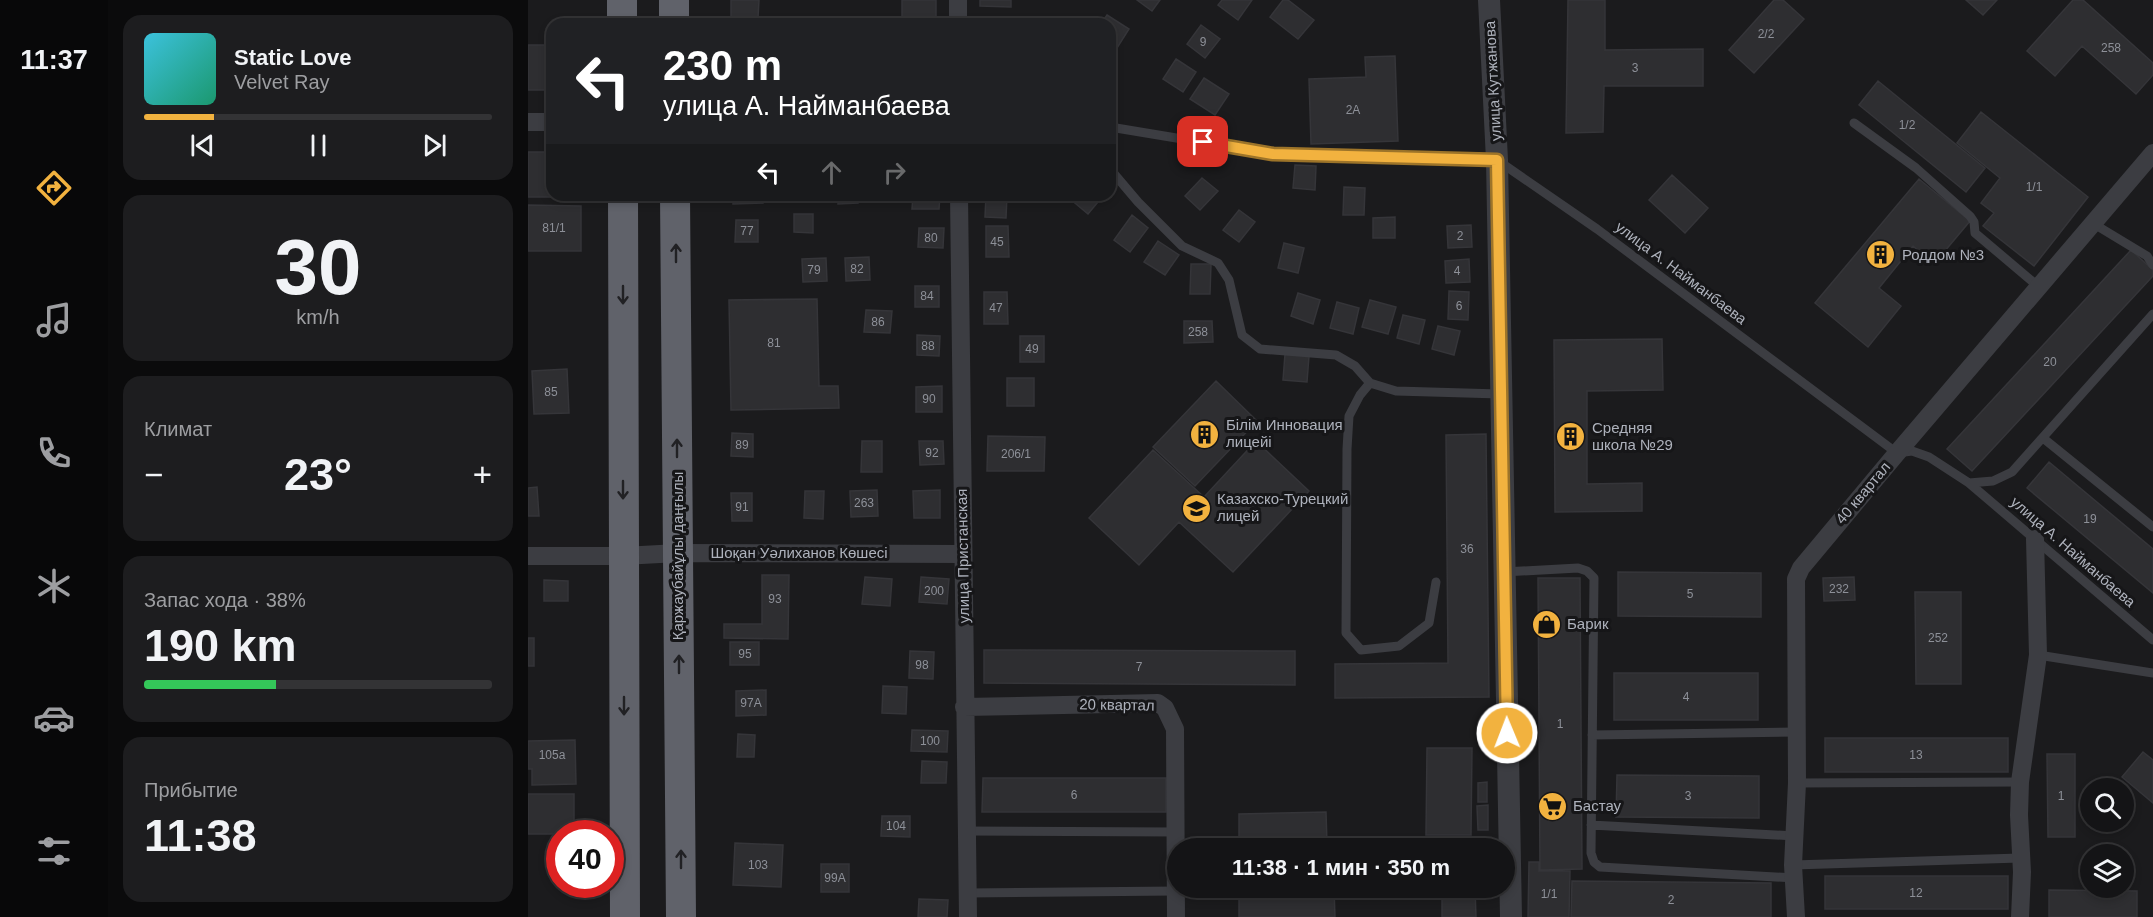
<!DOCTYPE html>
<html lang="ru">
<meta charset="utf-8">
<style>
:root{--surface:#141416;--page:#1d1d1f;--text:#f1f3f6;--muted:#9d9ea1;--line:#333335;--accent:#f2b23f}
body{margin:0;font-family:Arial,sans-serif;background:var(--page);color:var(--text);height:100vh;display:flex;flex-direction:column;font-size:22px;white-space:nowrap}
*{box-sizing:border-box;margin:0}
p{font-size:20px;color:var(--muted)}
.icon{flex:none;width:33px;height:33px;fill:none;stroke:currentColor;stroke-width:2;stroke-linecap:round;stroke-linejoin:round}
.map{position:relative;flex:1;overflow:hidden}
.details{display:flex;flex-direction:column;gap:15px;padding:15px;background:#0b0b0c;width:420px}
.details>*{flex:none}
.banner{position:absolute;left:18px;top:18px;width:570px;height:183px;border-radius:18px;box-shadow:0 3px 9px #0003,0 0 0 2px var(--line);background:#202124;color:#fff;overflow:hidden}
.fabs{position:absolute;left:1552px;top:778px;display:grid;gap:12px}
.fabs a{display:grid;place-items:center;width:54px;height:54px;border-radius:50%;background:var(--surface);box-shadow:0 3px 9px #0003,0 0 0 2px var(--line);font-size:30px}
.speed{position:absolute;left:18px;top:820px;display:flex;gap:12px;font-size:30px;font-weight:700;text-align:center}
.speed>*{display:grid;place-content:center;width:78px;height:78px;border-radius:50%;background:var(--surface);box-shadow:0 3px 9px #0003,0 0 0 2px var(--line);line-height:1}
.speed .limit{border:9px solid #d22;background:#fff;color:#111}
.pin{position:absolute;display:grid;place-items:center;width:51px;height:51px;color:#fff;margin:-26px;border-radius:12px;box-shadow:0 3px 9px #0006}
.me{position:absolute;width:66px;margin:-33px;rotate:359deg;stroke-linejoin:round;filter:drop-shadow(0 0 4px #0008)}
.turn{display:flex;align-items:center;gap:21px;height:126px;padding:0 18px;font-size:27px}
.turn .icon{width:78px;height:78px;stroke-width:2.5}
.turn b{display:block;font-size:42px;line-height:51px}
.lanes{display:flex;align-items:center;height:57px;padding:0 18px;background:#0003;justify-content:center;gap:30px;direction:ltr}
.lanes .off{opacity:.35}
.big{font-size:45px;font-weight:700;line-height:1.1}
.details .widget{flex:1;display:flex;flex-direction:column;justify-content:center;gap:9px;min-width:0;padding:0 21px;border-radius:18px;background:var(--page)}
.details .dial{align-items:center;gap:0}
.dial b{font-size:78px;line-height:1}
.song{display:flex;align-items:center;gap:18px}
.cover{width:72px;height:72px;border-radius:9px;background:linear-gradient(135deg,hsl(190 70% 55%),hsl(160 70% 35%))}
.played{height:6px;border-radius:3px;background:linear-gradient(90deg,var(--accent) 20%,var(--line) 20%)}
.keys{display:flex;justify-content:space-around;direction:ltr}
.heat{display:flex;justify-content:space-between;align-items:center;font-size:33px;direction:ltr}
.charge{height:9px;border-radius:4px;background:linear-gradient(90deg,#34c759 38%,var(--line) 0)}
.trip{position:absolute;left:639px;top:838px;width:348px;height:60px;border-radius:30px;background:var(--surface);box-shadow:0 3px 9px #0003,0 0 0 2px var(--line);font-weight:700;line-height:60px;text-align:center}
main{display:flex;flex:1;min-height:0}
.menu{display:flex;flex-direction:column;width:108px;justify-content:space-around;align-items:center;background:#080809;color:var(--muted)}
.menu .icon{width:42px;height:42px}
.menu .selected{color:var(--accent)}
.menu b{font-size:27px;color:var(--text)}
.map>svg:first-child{display:block}
</style>
<main>
<nav class="menu">
<b>11:37</b>
<svg class="icon selected" aria-label="directions" viewBox="0 0 24 24"><path d="M12 3l9 9-9 9-9-9zM9 14v-3h6M13 9l2 2-2 2"/></svg>
<svg class="icon" aria-label="music" viewBox="0 0 24 24"><path d="M9 18V5l10-2v13"/><circle cx="6" cy="18" r="3"/><circle cx="16" cy="16" r="3"/></svg>
<svg class="icon" aria-label="phone" viewBox="0 0 24 24"><path d="M5 4h4l2 5-3 2q2 4 5 5l2-3 5 2v4C11 20 4 13 5 4z"/></svg>
<svg class="icon" aria-label="climate" viewBox="0 0 24 24"><path d="M12 3v18M4 7l16 10M4 17L20 7"/></svg>
<svg class="icon" aria-label="car" viewBox="0 0 24 24"><path d="M5 17H2v-5l4-1 3-4h7l3 4 3 1v5h-3M9 17h6M6 11h13"/><circle cx="7" cy="17" r="2"/><circle cx="17" cy="17" r="2"/></svg>
<svg class="icon" aria-label="filters" viewBox="0 0 24 24"><path d="M4 7h16M4 17h16"/><circle cx="9" cy="7" r="2"/><circle cx="15" cy="17" r="2"/></svg>
</nav>
<section class="details">
<div class="widget">
<div class="song"><i class="cover"></i><div><b>Static Love</b><p>Velvet Ray</p></div></div>
<div class="played"></div>
<div class="keys"><svg class="icon" aria-label="previous" viewBox="0 0 24 24"><path d="M18 5L8 12l10 7zM5 5v14"/></svg><svg class="icon" aria-label="pause" viewBox="0 0 24 24"><path d="M8 5v14M16 5v14"/></svg><svg class="icon" aria-label="next" viewBox="0 0 24 24"><path d="M6 5l10 7-10 7zM19 5v14"/></svg></div>
</div>
<div class="widget dial"><b>30</b><p>km/h</p></div>
<div class="widget"><p>Климат</p>
<div class="heat"><a>−</a><b class="big">23°</b><a>+</a></div>
</div>
<div class="widget"><p>Запас хода · 38%</p><b class="big">190 km</b><div class="charge"></div></div>
<div class="widget"><p>Прибытие</p><b class="big">11:38</b></div>
</section>
<div class="map">
<svg width="1625" height="917" viewBox="0 0 1625 917">
<rect width="100%" height="100%" fill="#1b1b1d"/>
<path fill="#2e2e31" stroke="#353539" stroke-width="1.5" d="M203,0h28l-1,18h-27z
M374,0h34v24h-34z
M452,0h31v7l-31,-1z
M609,0h23l-8,11z
M694,0h30l-14,20 -20,-15z
M755,0h5l26,20 -16,19 -28,-22z
M1040,0h37v50l98,-1v37h-99l-1,46 -37,1z
M1246,0h9l21,19 -50,54 -25,-23z
M1438,0h31l-14,15z
M1545,0h10l70,63v12l-17,19 -54,-48 -27,30 -28,-25z
M579,15l22,14 -12,19 -7,-4v-20h-9z
M673,25l19,14 -15,19 -18,-14z
M0,45h24v45h-24z
M867,56l3,85 -87,3 -2,-65 57,-2 -1,-20z
M648,59l20,13 -13,20 -20,-13z
M676,78l25,16 -14,21 -25,-16z
M1350,81l107,87 -19,24 -107,-87z
M1453,112l107,85 -54,69 -51,-40 11,-13 -13,-10 19,-25 -43,-35z
M0,152h24v43h30v2h-54z
M767,165l21,1 -1,24 -22,-2z
M1144,175l36,33 -23,25 -36,-33z
M674,178l16,13 -18,19 -15,-14z
M1391,179l51,42 -36,43 -21,-18 -34,42 22,18 -33,41 -53,-44z
M816,187l21,1 -1,27h-21z
M205,195h30v8l-30,1z
M310,195h19l1,8 -20,1z
M385,195h27l-1,14h-27z
M458,195l21,1 -1,22 -21,-1z
M545,195h29l1,1 -15,18 -18,-15z
M0,205l53,1v45h-53z
M711,210l16,12 -16,20 -16,-12z
M266,214h19v19l-19,-1z
M604,215l16,13 -18,24 -16,-12z
M867,217v21h-22v-20z
M208,220h22v22h-23z
M943,225l1,22 -24,1 -1,-22z
M458,226h22l1,31h-23z
M391,228h25l-1,20 -25,-1z
M630,241l21,14 -14,20 -21,-13z
M756,243l20,5 -6,25 -20,-5z
M1603,250l22,20v6l-181,195 -25,-22z
M341,257l1,23 -24,1 -1,-23z
M298,258l1,23 -24,1 -1,-23z
M941,259l1,23 -24,1 -1,-22z
M663,264h20l-1,30h-20z
M387,286h24v21h-24z
M921,291l20,1 -1,28 -20,-1z
M456,292h23l1,32h-24z
M770,293l22,7 -7,24 -22,-8z
M289,299l2,87h19l1,22 -108,2 -2,-110z
M842,300l26,7 -8,27 -26,-7z
M809,302l22,6 -6,26 -23,-6z
M338,310l26,1 -2,22 -26,-1z
M875,315l22,5 -6,24 -22,-6z
M656,321h28l1,21 -29,1z
M910,326l22,5 -6,24 -22,-6z
M389,335l23,1 -1,20 -22,-1z
M492,336h24v26h-24z
M1134,339l1,51 -76,1v93l55,-1v28l-87,1 -1,-172z
M757,354l24,2 -2,26 -24,-2z
M39,369l2,44 -35,1 -2,-43z
M479,378h27v28h-27z
M688,381l41,40 -62,65 -42,-39z
M414,386v26h-26v-25z
M204,433l21,1v23l-22,-1z
M958,434l3,263 -154,1v-34l113,-1 -2,-228z
M460,436l57,1 -1,34h-57z
M334,441h20v31h-21z
M391,441h24l1,23 -24,1z
M728,441l53,50 -76,81 -54,-50 -40,43 -50,-47 64,-68 51,47z
M1521,462l104,87v44l-126,-105z
M9,487l2,29h-11v-28z
M349,490l1,26 -27,1 -1,-26z
M412,490v28h-26l-1,-27z
M277,491h19l-1,28 -19,-1z
M203,493h21v28h-20z
M1090,572l143,1v44l-143,-1z
M234,575h27l-1,64 -64,-1v-14h38z
M337,577l27,2 -2,27 -28,-2z
M393,577l28,2 -2,25 -28,-2z
M1326,577l1,23 -31,1 -1,-23z
M1010,578h42l2,291 -42,1z
M16,580l24,1v20h-24z
M1387,592h46v92h-45z
M0,638h6v28h-6z
M202,642h29v23h-29z
M456,650l311,1v34l-311,-2z
M382,651l24,1 -1,27 -24,-1z
M1086,673h144v47h-144z
M355,686l24,1 -1,27 -24,-1z
M238,690v25l-30,1v-25z
M384,730l36,1 -1,21 -36,-1z
M210,734l17,1 -1,22h-17z
M1297,738h183v34h-183z
M47,740l1,44 -44,1v-16h-4v-28z
M899,748h45l-1,87h-45z
M1615,752l10,8v43l-31,-26z
M1519,754h28v83h-27z
M394,761l25,1 -1,21h-25z
M1089,775l142,1v42l-143,-1z
M455,778h183v34h-184z
M959,782v20h-9v-19z
M0,794h46v40h-46z
M960,805v25h-10l-1,-24z
M798,812l1,31h-23v6h-26l-1,-5h-38v-30z
M354,816h28v21l-29,-1z
M207,843l48,2 -2,42 -48,-2z
M1001,862h10v9h31l-1,46h-41z
M293,864h28v28h-28z
M1297,876h183v33h-183z
M1044,881l199,2v34h-200z
M711,888h95l1,29h-96z
M914,888h33l1,29h-34z
M1521,890l88,1v26h-88z
M391,899l29,1 -1,17h-29z"/>
<g fill="none" stroke-linecap="round" stroke-linejoin="round">
<path stroke="#3c3d42" stroke-width="9" d="M1326,123l62,45 54,48 4,6 1,11 64,54
M582,127l163,27 224,6 100,69 300,224 15,-2 17,6 40,26 184,157
M582,169l28,33 44,44 36,17 11,17 13,55 18,14 76,6 19,11 15,17 26,8 104,3
M1566,224l53,32 6,9
M842,383l-10,12 -11,21 -2,33 -1,184 15,17 38,-4 30,-23 7,-41
M1515,438l110,89
M1441,483l24,-2 19,-9 141,-158
M976,572l74,-4 9,3 7,7 -3,275 3,9 6,5 195,11
M1510,655l115,18
M1064,735l205,-3
M1269,783l223,-1
M1063,825l204,11
M438,831l209,1
M1265,865l227,-7
M439,893l209,-2"/>
<path stroke="#3c3d42" stroke-width="18" d="M430,0v24
M0,122h24
M431,195l9,722
M0,556h95l55,-3 284,1
M436,707l194,-4 7,5 10,21 1,188
M1268,917l-3,-52 4,-82 -1,-204 5,-11 96,-115 256,-300
M1492,917l2,-45 -3,-57 1,-33 18,-127 -3,-116"/>
<path stroke="#3c3d42" stroke-width="22" d="M961,0l8,160 14,757"/>
<path stroke="#60626a" stroke-width="30" d="M94,0v24
M146,0v24
M95,195l2,722
M147,195l6,722"/>
</g>
<defs><path id="oneway-shaft" d="M-6 0H5M1.5-3L5.5 0L1.5 3" fill="none" stroke-width="1.6" stroke-linecap="round" stroke-linejoin="round" transform="scale(1.5)"/></defs>
<g stroke="#212124">
<use href="#oneway-shaft" transform="translate(148 253) rotate(-90)"/>
<use href="#oneway-shaft" transform="translate(95 295) rotate(90)"/>
<use href="#oneway-shaft" transform="translate(149 448) rotate(-90)"/>
<use href="#oneway-shaft" transform="translate(95 490) rotate(90)"/>
<use href="#oneway-shaft" transform="translate(151 664) rotate(-90)"/>
<use href="#oneway-shaft" transform="translate(96 706) rotate(90)"/>
<use href="#oneway-shaft" transform="translate(153 859) rotate(-90)"/>
</g>
<g fill="none" stroke-linecap="round" stroke-linejoin="round">
<defs>
<path id="route" d="M675,142l70,12 224,6 10,573"/>
</defs>
<use href="#route" stroke="#9d7429" stroke-width="15"/>
<use href="#route" stroke="#f2b23f" stroke-width="10"/>
</g>
<defs>
<symbol id="building-disc" viewBox="-11 -11 22 22"><circle r="9.5" fill="#f2b23f" stroke="#161618"/><path d="M-4-6H4V6H1V3H-1V6H-4ZM-2.5-4.3h1.7v1.8h-1.7ZM.8-4.3h1.7v1.8H.8ZM-2.5-1h1.7V.8h-1.7ZM.8-1h1.7V.8H.8Z" fill="#111"/></symbol>
<symbol id="school-disc" viewBox="-11 -11 22 22"><circle r="9.5" fill="#f2b23f" stroke="#161618"/><path d="M0-5L7-2L0 1L-7-2ZM-4 1L0 2.5L4 1V4Q0 6-4 4Z" fill="#111"/></symbol>
<symbol id="shop-disc" viewBox="-11 -11 22 22"><circle r="9.5" fill="#f2b23f" stroke="#161618"/><path d="M-5-2.5h2.3a2.7 3.5 0 0 1 5.4 0H5L5.5 6h-11ZM-1.5-2.5h3a1.5 2.3 0 0 0-3 0Z" fill="#111"/></symbol>
<symbol id="supermarket-disc" viewBox="-11 -11 22 22"><circle r="9.5" fill="#f2b23f" stroke="#161618"/><path d="M-6-5.5h2.5l.6 2H6L4.5 2H-2.5L-4.4-4H-6ZM-1.5 3.2a1.3 1.3 0 1 0 .1 0ZM3 3.2a1.3 1.3 0 1 0 .1 0Z" fill="#111"/></symbol>
</defs>
<g fill-rule="evenodd">
<use href="#building-disc" x="1336" y="238" width="33" height="33"/>
<use href="#building-disc" x="660" y="418" width="33" height="33"/>
<use href="#building-disc" x="1026" y="420" width="33" height="33"/>
<use href="#school-disc" x="652" y="492" width="33" height="33"/>
<use href="#shop-disc" x="1002" y="608" width="33" height="33"/>
<use href="#supermarket-disc" x="1008" y="790" width="33" height="33"/>
</g>
<g text-anchor="middle" stroke-width="6" stroke-linejoin="round" paint-order="stroke">
<g font-size="12" fill="#8d9098">
<text x="1238" y="38">2/2</text>
<text x="675" y="46">9</text>
<text x="1583" y="52">258</text>
<text x="1107" y="72">3</text>
<text x="825" y="114">2A</text>
<text x="1379" y="129">1/2</text>
<text x="1506" y="191">1/1</text>
<text x="26" y="232">81/1</text>
<text x="219" y="235">77</text>
<text x="932" y="240">2</text>
<text x="403" y="242">80</text>
<text x="469" y="246">45</text>
<text x="329" y="273">82</text>
<text x="286" y="274">79</text>
<text x="929" y="275">4</text>
<text x="399" y="300">84</text>
<text x="931" y="310">6</text>
<text x="468" y="312">47</text>
<text x="350" y="326">86</text>
<text x="670" y="336">258</text>
<text x="246" y="347">81</text>
<text x="400" y="350">88</text>
<text x="504" y="353">49</text>
<text x="1522" y="366">20</text>
<text x="23" y="396">85</text>
<text x="401" y="403">90</text>
<text x="214" y="449">89</text>
<text x="404" y="457">92</text>
<text x="488" y="458">206/1</text>
<text x="336" y="507">263</text>
<text x="214" y="511">91</text>
<text x="1562" y="523">19</text>
<text x="939" y="553">36</text>
<text x="1311" y="593">232</text>
<text x="406" y="595">200</text>
<text x="1162" y="598">5</text>
<text x="247" y="603">93</text>
<text x="1410" y="642">252</text>
<text x="217" y="658">95</text>
<text x="394" y="669">98</text>
<text x="611" y="671">7</text>
<text x="1158" y="701">4</text>
<text x="223" y="707">97А</text>
<text x="1032" y="728">1</text>
<text x="402" y="745">100</text>
<text x="24" y="759">105а</text>
<text x="1388" y="759">13</text>
<text x="546" y="799">6</text>
<text x="1160" y="800">3</text>
<text x="1533" y="800">1</text>
<text x="368" y="830">104</text>
<text x="230" y="869">103</text>
<text x="307" y="882">99A</text>
<text x="1388" y="897">12</text>
<text x="1021" y="898">1/1</text>
<text x="1143" y="904">2</text>
</g>
<g font-size="15" fill="#aeb2bc" stroke="#161618">
<text transform="translate(965 81) rotate(-93)" y="5">улица Кутжанова</text>
<text transform="translate(1153 273) rotate(37)" y="5">улица А. Найманбаева</text>
<text transform="translate(1335 493) rotate(-50)" y="5">40 квартал</text>
<text transform="translate(1545 552) rotate(41)" y="5">улица А. Найманбаева</text>
<text x="271" y="558">Шоқан Уәлиханов Көшесі</text>
<text transform="translate(150 556) rotate(-90)" y="5">Қаржаубайұлы даңғылы</text>
<text transform="translate(435 556) rotate(-91)" y="5">улица Пристанская</text>
<text transform="translate(589 705) rotate(1)" y="5">20 квартал</text>
</g>
<g font-size="15" fill="#aeb2bc" stroke="#161618" text-anchor="start">
<text x="1374" y="260">Роддом №3</text>
<text x="698" y="430">Білім Инновация<tspan x="698" dy="17">лицейі</tspan></text>
<text x="1064" y="433">Средняя<tspan x="1064" dy="17">школа №29</tspan></text>
<text x="689" y="504">Казахско-Турецкий<tspan x="689" dy="17">лицей</tspan></text>
<text x="1039" y="629">Барик</text>
<text x="1045" y="811">Бастау</text>
</g>
</g>
</svg>
<div class="fabs">
<a><svg class="icon" aria-label="search" viewBox="0 0 24 24"><circle cx="10" cy="10" r="6"/><path d="M15 15l6 6"/></svg></a>
<a><svg class="icon" aria-label="layers" viewBox="0 0 24 24"><path d="M12 4l9 5-9 5-9-5zM3 14l9 5 9-5"/></svg></a>
</div>
<div class="speed"><div class="limit">40</div></div>
<div class="pin" style="left:675px;top:142px;background:#d93025"><svg class="icon" aria-label="arrive" viewBox="0 0 24 24"><path d="M6 21V4h12l-3 4 3 4H6"/></svg></div>
<svg class="me" style="left:979px;top:733px" viewBox="-20 -20 40 40"><circle r="17" fill="#f2b23f" stroke="#fff" stroke-width="3"/><path d="M0-11L8 9 0 5-8 9z" fill="#fff"/></svg>
<div class="trip">11:38 · 1 мин · 350 m</div>
<div class="banner">
<div class="turn"><svg class="icon" aria-label="left" viewBox="0 0 24 24"><path d="M17 20v-9H6M10 6l-5 5 5 5"/></svg><div><b>230 m</b>улица А. Найманбаева</div></div>
<div class="lanes"><svg class="icon" aria-label="left" viewBox="0 0 24 24"><path d="M17 20v-9H6M10 6l-5 5 5 5"/></svg><svg class="icon off" aria-label="ahead" viewBox="0 0 24 24"><path d="M12 20V5M6 11l6-6 6 6"/></svg><svg class="icon off" aria-label="right" viewBox="0 0 24 24"><path d="M7 20v-9h11M14 6l5 5-5 5"/></svg></div>
</div>
</div>
</main>
